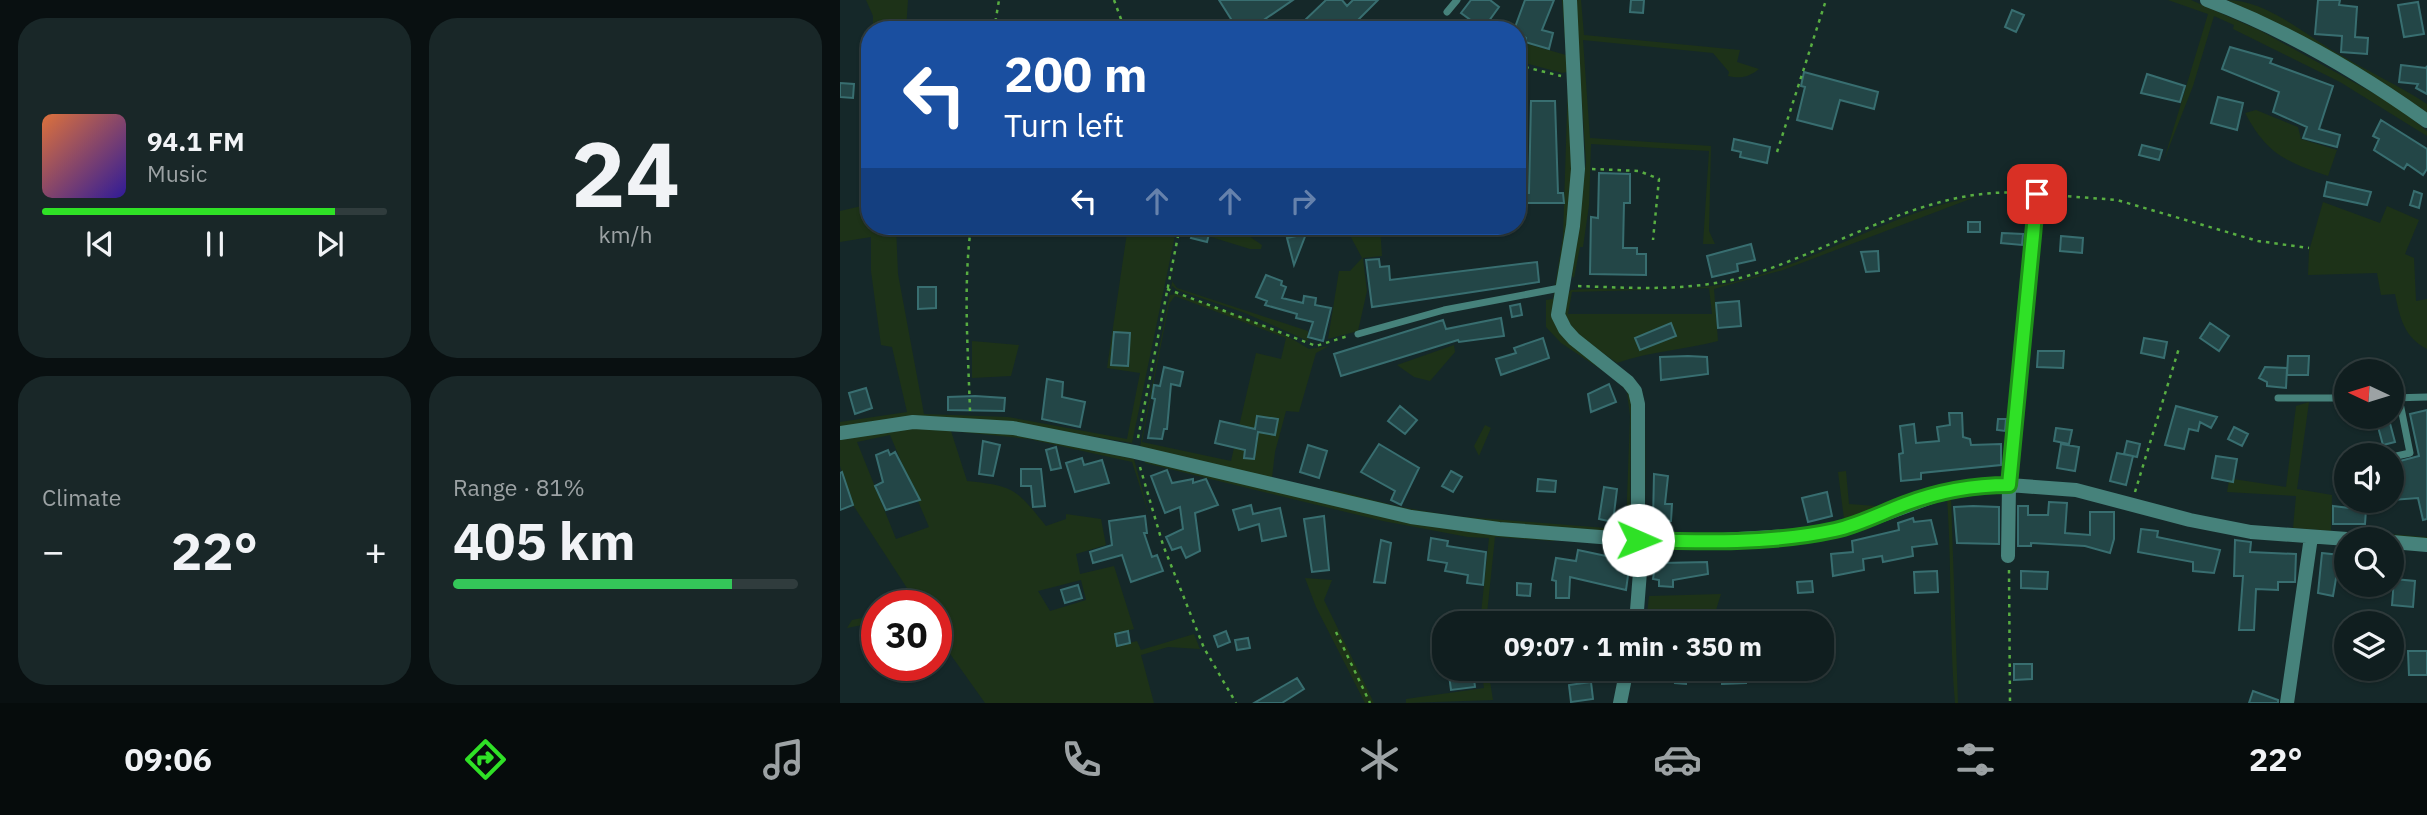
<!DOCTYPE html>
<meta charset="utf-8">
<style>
:root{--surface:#101e1f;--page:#192728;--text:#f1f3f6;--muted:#9ca2a4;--line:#303c3d;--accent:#2fe126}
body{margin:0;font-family:"IBM Plex Sans",sans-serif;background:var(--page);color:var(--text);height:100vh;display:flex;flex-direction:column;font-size:26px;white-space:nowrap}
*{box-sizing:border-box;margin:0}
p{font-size:23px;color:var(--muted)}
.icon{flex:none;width:38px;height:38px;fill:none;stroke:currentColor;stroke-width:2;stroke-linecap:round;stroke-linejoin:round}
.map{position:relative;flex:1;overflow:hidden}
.drawer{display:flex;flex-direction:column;gap:18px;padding:18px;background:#091011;width:840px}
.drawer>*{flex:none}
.banner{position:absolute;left:21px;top:21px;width:665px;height:214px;border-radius:28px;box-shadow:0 2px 5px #0004,0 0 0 2px var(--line);background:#1a4fa0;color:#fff;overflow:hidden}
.needle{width:46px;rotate:274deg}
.controls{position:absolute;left:1494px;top:359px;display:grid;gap:14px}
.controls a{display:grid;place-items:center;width:70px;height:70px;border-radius:50%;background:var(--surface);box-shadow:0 2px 5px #0004,0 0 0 2px var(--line);font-size:35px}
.speed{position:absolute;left:21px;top:590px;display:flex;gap:14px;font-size:35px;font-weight:700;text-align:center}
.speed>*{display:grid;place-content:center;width:91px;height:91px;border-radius:50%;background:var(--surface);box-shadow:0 2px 5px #0004,0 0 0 2px var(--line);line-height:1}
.speed .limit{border:10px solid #d22;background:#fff;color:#111}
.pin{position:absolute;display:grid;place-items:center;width:60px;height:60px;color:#fff;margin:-30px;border-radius:14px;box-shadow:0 4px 10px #0006}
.me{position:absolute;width:77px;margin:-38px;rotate:91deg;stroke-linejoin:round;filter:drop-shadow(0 0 5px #0008)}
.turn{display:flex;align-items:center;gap:24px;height:147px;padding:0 28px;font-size:32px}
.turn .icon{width:91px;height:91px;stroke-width:2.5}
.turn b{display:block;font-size:49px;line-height:60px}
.lanes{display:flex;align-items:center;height:66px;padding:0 28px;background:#0003;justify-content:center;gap:35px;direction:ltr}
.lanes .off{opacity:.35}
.big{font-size:52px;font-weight:800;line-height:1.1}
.drawer .tile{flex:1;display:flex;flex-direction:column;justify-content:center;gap:10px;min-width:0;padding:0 24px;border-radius:28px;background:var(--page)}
.drawer .dial{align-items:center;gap:0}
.dial b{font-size:91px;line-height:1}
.song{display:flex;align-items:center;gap:21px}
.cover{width:84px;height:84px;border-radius:10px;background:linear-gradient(135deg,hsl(20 70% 55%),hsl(250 70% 35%))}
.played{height:7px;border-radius:4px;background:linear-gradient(90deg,var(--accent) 85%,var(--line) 85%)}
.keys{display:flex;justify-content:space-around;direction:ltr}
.heat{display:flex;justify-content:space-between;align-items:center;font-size:38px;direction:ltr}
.charge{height:10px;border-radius:5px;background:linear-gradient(90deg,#34c759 81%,var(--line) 0)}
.drawer .tiles{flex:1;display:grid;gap:18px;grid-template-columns:repeat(2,1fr)}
.trip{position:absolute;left:592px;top:611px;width:402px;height:70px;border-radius:28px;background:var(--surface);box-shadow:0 2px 5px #0004,0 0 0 2px var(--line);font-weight:800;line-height:70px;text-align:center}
.menu{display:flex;height:112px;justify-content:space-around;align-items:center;background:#060c0c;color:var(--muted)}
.menu .icon{width:49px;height:49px}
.menu .active{color:var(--accent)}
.menu b{font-size:32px;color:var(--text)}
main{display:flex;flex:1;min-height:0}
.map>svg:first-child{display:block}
</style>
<main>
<section class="drawer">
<div class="tiles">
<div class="tile">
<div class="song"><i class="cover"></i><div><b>94.1 FM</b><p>Music</p></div></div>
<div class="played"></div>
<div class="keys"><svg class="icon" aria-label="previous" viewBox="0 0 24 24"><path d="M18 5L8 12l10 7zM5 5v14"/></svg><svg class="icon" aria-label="pause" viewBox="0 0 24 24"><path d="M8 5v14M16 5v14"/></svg><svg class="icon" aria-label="next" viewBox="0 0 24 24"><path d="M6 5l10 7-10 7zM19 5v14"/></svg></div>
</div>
<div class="tile dial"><b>24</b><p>km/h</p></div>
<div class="tile"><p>Climate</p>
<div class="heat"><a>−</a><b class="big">22°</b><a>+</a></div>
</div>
<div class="tile"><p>Range · 81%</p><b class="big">405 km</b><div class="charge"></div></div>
</div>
</section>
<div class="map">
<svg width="1587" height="703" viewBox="0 0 1587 703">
<rect width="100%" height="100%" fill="#152829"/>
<path fill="#1d3218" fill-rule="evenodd" d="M26,0h42l-2,30h-33v-14z
M722,0h3l6,71 -9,2 -45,-12v-20l49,14z
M735,0h6l3,35 156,15 -3,12 22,7c-10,8 -18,10 -31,7l1,-4 -16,-19 -130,-13 7,98 121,8 -2,85 6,13h-12l6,-93 -118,-7 -2,61 -6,42h-3l-6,31 -2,-2 14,-114z
M1328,0h23l70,31 134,74 32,26v5l-87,-54 -107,-53 1,-4 -20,-9 -21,70 -29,74 44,-146z
M1387,0c39,0 77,34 110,53 30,18 61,32 90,51v10c-61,-46 -131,-82 -200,-114z
M728,82l5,67 -3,70 -18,94 68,65 11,17 -1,132 -7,5c-102,-6 -191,-14 -290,-39v-3l68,17 52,9 166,13 7,-2 4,-111 -3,-24 -10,-12 -56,-37 -15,-16v-27l7,-1 10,-63z
M1416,110l42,17 3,12 36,11 -9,26c-42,-14 -61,-22 -83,-63z
M30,190v36h26l2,48 26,140 84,3 119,22 13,-66 -33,-5 21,-142h49l-45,217 -108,-18 -184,3v-6l67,-10 -15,-65 -11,-2 -10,-74v-34l-31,5v-31l26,-6z
M1138,196l-195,74 -69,19 4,52c-34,9 -68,10 -101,22 -19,-14 -75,-47 -46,-73 57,-4 115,5 171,-10 80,-21 153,-69 236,-84zM869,288l3,26h-144l4,-22z
M1483,202l57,21 7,-17 32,14 -14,34 9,4 2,43 11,-2v50c-23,-12 -27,-31 -32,-55l-14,1 -4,-22 -69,2 1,-24z
M343,226l-11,55 5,7 131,43v10l-63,-28 -68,-23 -5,-4 -2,9 6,-1c46,16 92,29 133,55l20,-3 -13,7 -17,59 -13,-1 -11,41 -3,26 -132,-31zM335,296l111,42 -5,21 -25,-6 -25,108 -89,-19 27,-138z
M374,226h20l28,19 -1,4h-11l-39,-12z
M505,226h35l2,30 -19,2 4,33 -9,40 -30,8 11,-68h11l12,-13z
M132,341l47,4 -8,31 -39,2z
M614,345l1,7 -25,29 -16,-4 -17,-12z
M806,401l-1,120 2,9 9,4c54,1 139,5 188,-15l-6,-47 8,-1 3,33 28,2 77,-25 60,-4 -176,48 -94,11h-94l-6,-6z
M1469,402l-12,87 35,6 -1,36 -38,-3 3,-32 -69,-4 2,-11 4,-2 53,8 10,-81z
M645,425l6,3 -12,28 -5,-10z
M78,428l92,6 124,25 16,59 -18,-56 -103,-23 -78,-8 16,50c48,5 49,8 79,45l20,-7v-5l35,5 5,26 -30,9 4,20 34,-8 20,63 -19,5 2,12 20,-5 4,9 53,-16 6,15 -32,-2 -27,8 13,48h-169l-49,-69v-28l-18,-1 -65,-100 -13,-39v-28zM50,435l39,92 -33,12 -39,-97zM241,580l5,20 -36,11 -12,-20z
M305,460l270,63 49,8 91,6 -1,4 -59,-4 -9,86h-6l9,-85 -21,-1 -85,-16 -238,-58z
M1111,497l7,206h-3c-6,-68 -3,-137 -8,-205z
M1516,527l8,1v4l63,5v4l-66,-6 -6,-4z
M465,578l27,2 -8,20 50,103h-9l-49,-96z
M881,594l-9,29h-66l3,-27z
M37,615v7l-30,6 5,-8z
M641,669h7l5,31 -87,3v-4l78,-11z"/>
<path fill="#234647" stroke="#386e70" stroke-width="2" d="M379,0h74l-44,30h-11z
M486,0h16l5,6 6,-6h25l-30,30h-36l-8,-9z
M631,0h19l9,7 -16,22 -22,-16z
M685,0h29l-12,30 11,3 -4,16 -24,-7 1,-4 -12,-8z
M791,0h13l-1,13 -13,-1z
M1478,0h22l-1,5 18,2 -2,30 13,1 -1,16 -26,-2 1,-16 -27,-2z
M1578,2l6,32 -20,3 -6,-32z
M1172,10l12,5 -8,17 -11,-5z
M1390,47l42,12 -2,4 63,23 -14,43 21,6 -3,12 -34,-9 4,-11 -34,-15 6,-20 -57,-23z
M1561,65l25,3 1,-2v28l-11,-6 2,-4 -19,-2z
M964,72l74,20 -4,17 -34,-9 -8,29 -35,-9 8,-33 -4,-1z
M1307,74l38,12 -5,16 -39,-9z
M0,83l14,1 -1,14 -13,-1z
M1378,97l25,6 -6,27 -26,-7z
M691,101h24l3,92h5l1,10h-44v-10h9z
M1541,120l46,29v20l-4,6 -16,-11 -3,5 -30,-19 5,-11 -6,-3z
M894,139l36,8 -3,16 -27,-6 1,-5 -9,-2z
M1302,145l20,5 -3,10 -20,-5z
M759,173l31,1v29h-6l-1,45h14v6h9v21l-56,-1 1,-57 7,1z
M1487,182l44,10 -4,13 -43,-9z
M1574,191l8,3 -3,14 -9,-3z
M1128,222h12v10h-12z
M355,226h16l-4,16 -16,-4z
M1162,233l21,1 -1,11 -21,-2z
M466,234l-12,31 -7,-27z
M1221,236l22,2 -1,15 -22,-2z
M911,244l4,16 -18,4 1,7 -26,6 -5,-21z
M1038,251l1,20 -13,1 -5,-20z
M539,259l1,8 9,-1 1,14 147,-18 2,20 -167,25 -6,-47z
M426,275l16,6 -1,4 5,2 -4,11 21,5 1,-7 12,2 -1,7 16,3 -8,33 -15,-4 5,-15 -17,-4 1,-4 -32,-9 2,-4 -11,-4z
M78,287h18v21l-18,1z
M899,301l2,25 -23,2 -2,-25z
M680,304l2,11 -10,2 -2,-11z
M661,318l3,18 -45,6 -1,-2 -117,36 -7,-22 109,-34 3,9z
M831,323l5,13 -36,14 -5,-12z
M1370,323l19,13 -10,15 -19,-13z
M274,332l16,1 -2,33 -17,-1z
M703,338l6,20 -48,17 -5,-16 20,-6 -2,-5z
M1304,338l23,4 -3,16 -23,-5z
M1198,351h26l-1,17 -26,-1z
M848,356l19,1 1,17 -47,6 -1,-23z
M1448,356h21l-1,19h-21z
M324,367l19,5 -3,14 -9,-2 -4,45h-3l-2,10 -14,-1 7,-39 -3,-1 2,-13 6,1z
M1425,367l22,1 -1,20 -19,-2v-4l-8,-4z
M207,379l16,3 -1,15 23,5 -5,25 -38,-8z
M769,384l7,18 -25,10 -3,-18z
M26,388l6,20 -17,6 -6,-21z
M135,396l30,2 -1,13 -56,-1v-13z
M560,406l17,14 -12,14 -17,-13z
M1336,406l41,11 -6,11 -11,-6 -2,9 -9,-2 -5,20 -19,-4z
M1587,410v109l-4,1 -5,-22 -26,2v-37l27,-7 -9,-42z
M1109,413h13l1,24 7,2 1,6 30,-1v21l-80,8v6l-20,2 -2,-27 4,-1 -3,-27 14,-2 2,19 23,-2 -2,-14 13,-2z
M417,416l21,3 -3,16 -17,-3 -4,27 -10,-1 1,-8 -30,-7 5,-22 35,8z
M1535,416h13l7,26 -12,3z
M1158,419h8l-1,12 -8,-1z
M1394,427l14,7 -6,12 -14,-7z
M1216,428l16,2 -3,14 -15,-3z
M143,441l17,4 -7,31 -14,-2z
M1287,441l13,3 -3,13 -13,-3z
M539,444l40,24 -18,37 -10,-5 4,-9 -34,-19z
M1221,444l18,3 -4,24 -18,-3z
M468,445l19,6 -8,27 -19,-6z
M216,447l5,21 -10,2 -5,-20z
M48,450l2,5 5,-3 25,48 -34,10 -11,-24 8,-4 -7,-27z
M1277,453l16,3 -7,29 -16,-4z
M1376,456l21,3 -4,23 -21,-4z
M242,458l2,7 18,-5 7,23 -34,9 -9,-29z
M181,469h20l4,37 -12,1 -2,-21h-10z
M327,470l5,13 21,-4v4l13,-4 12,26 -23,8 5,38 -14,7 -5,-11 -9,3 -6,-13 17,-8 -3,-22 -15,6 -14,-37z
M611,471l11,6 -9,15 -11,-6z
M2,472l11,33 -13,5v-37z
M814,474l14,2 -3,28h7l-1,17 -18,-1z
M698,479l18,2 -1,11 -18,-1z
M764,487l13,2 -4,33 -14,-3z
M987,492l5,24 -24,6 -6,-24z
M1209,502l18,1 -2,30 25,2v-23h24v27l-4,14 -25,-7 -54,-3v3h-13v-40h10v9h20z
M411,505l2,9 27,-6 6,28 -24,5 -3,-17 -20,6 -6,-20z
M1133,506l26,1v37l-42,-1 -3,-36z
M1493,506l33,4 -1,14h-32z
M305,516l2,17h-3l8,24 5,-2 6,16 -32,11 -9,-27 -29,8 -3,-11 22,-7 -3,-24z
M484,516l5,54 -17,2 -8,-53z
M1073,518l1,4 17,-2 6,24 -25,3 1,9 -30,6 -1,-6 -19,3 1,11 -31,6 -2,-22 22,-2 -1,-11 47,-11 -1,-7z
M1301,529l17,2 -1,6 63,13 -6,23 -21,-2v-9l-55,-10z
M591,538l17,3 -1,5 39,6 -3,33 -16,-2 1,-8 -23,-4 2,-8 -19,-3z
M541,540l10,3 -6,40 -11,-1z
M1395,540l16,2 -1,10 46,2 -1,28h-17v8l-22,-1 -2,41h-15l4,-54h-9z
M738,550l52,11 -4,29 -56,-13 -1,21h-13v-17l-4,-1 4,-22 20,3z
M1482,553l18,2 -7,41 -15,-3z
M867,562l1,12 -35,6v7l-14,-1v-6l-6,-1 2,-13 7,1v-4z
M1097,571l1,21 -23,1 -1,-21z
M1181,571l27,1 -1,17 -26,-1z
M1554,579l21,2 -2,26 -21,-2z
M972,581l1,11 -15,1 -1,-11z
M677,583l14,1 -1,12 -13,-1z
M238,585l4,13 -17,5 -4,-13z
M288,631l2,12 -13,3 -2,-12z
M386,631l4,11 -12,5 -4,-11z
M408,638l2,10 -13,2 -2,-10z
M1568,651h19v24h-18z
M1174,664h18v15l-18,1z
M881,668h24l1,15 -24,1z
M633,671l2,16 -24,3 -2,-15z
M836,673l10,1v10l-11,-1z
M457,678l7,11 -22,14h-28z
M751,682l2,17 -22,3 -2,-17z
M1413,691l25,9v3h-29z"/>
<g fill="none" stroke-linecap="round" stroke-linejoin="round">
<path stroke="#58ae42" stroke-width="2.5" stroke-dasharray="3.5 5" stroke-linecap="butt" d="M274,0l11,30
M154,30l5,-30
M677,65l44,11
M937,152l49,-152
M752,169l47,2 20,8 -6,61
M1211,195l66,5 141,41 51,7
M738,286c55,2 114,6 169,-10 91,-27 178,-90 277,-83
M327,289l149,57 32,-10
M130,411c-2,-62 -7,-124 1,-185
M298,438l42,-212
M300,467l23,78 41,103 32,55
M1295,492l44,-144
M1169,570l1,133
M496,632l34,71"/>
<path stroke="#46827b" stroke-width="7" d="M607,12l10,-12
M518,334l86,-24 116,-22
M1438,398h69
M1552,398l35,-1
M1552,457l18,-4 -11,-55"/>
<path stroke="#46827b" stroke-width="14" d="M730,0l8,169 -5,57 -15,89 7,14 9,10 54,43 7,9 3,13v136l3,19 -5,64
M0,433l73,-11 100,6 122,24 276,65 88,12 139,11 67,1 103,-6 50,-11 95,-35 56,-4 67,5 114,30 61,12 96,7
M1552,542l35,3
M1168,556l1,-71 28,-291
M780,703l7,-35
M1447,703l24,-166"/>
<path stroke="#46827b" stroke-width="14" d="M1367,0c77,29 153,73 220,121"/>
</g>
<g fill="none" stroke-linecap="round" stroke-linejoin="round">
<defs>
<path id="route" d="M798,540c65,2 133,4 197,-10 24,-5 46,-17 70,-26 34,-13 67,-19 104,-19l28,-291"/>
</defs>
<use href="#route" stroke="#1f9219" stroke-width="18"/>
<use href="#route" stroke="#2fe126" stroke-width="12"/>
</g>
</svg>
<div class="controls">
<a><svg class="needle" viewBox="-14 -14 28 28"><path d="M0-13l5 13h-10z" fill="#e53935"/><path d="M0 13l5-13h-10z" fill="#9ca2a4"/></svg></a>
<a><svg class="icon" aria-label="sound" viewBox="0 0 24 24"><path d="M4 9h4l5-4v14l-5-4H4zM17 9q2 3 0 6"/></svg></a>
<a><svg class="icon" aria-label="search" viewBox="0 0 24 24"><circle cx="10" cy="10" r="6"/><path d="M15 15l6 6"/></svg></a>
<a><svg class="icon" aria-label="layers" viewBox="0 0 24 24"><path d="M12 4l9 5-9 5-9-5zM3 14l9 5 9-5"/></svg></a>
</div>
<div class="speed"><div class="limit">30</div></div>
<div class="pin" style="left:1197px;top:194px;background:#d93025"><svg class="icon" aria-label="arrive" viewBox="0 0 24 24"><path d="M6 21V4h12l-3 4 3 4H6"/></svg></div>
<svg class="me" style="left:798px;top:540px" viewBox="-20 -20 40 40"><circle r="19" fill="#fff"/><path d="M0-13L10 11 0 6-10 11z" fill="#2fe126"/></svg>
<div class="trip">09:07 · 1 min · 350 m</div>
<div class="banner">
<div class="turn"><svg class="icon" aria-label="left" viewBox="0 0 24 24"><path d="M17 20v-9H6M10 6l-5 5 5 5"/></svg><div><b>200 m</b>Turn left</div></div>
<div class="lanes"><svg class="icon" aria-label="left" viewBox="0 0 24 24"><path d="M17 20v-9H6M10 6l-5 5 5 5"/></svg><svg class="icon off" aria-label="ahead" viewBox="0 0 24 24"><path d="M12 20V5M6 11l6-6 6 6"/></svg><svg class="icon off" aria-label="ahead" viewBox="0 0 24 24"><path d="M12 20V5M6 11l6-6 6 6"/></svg><svg class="icon off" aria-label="right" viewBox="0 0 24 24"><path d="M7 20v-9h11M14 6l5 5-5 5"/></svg></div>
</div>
</div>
</main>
<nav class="menu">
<b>09:06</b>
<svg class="icon active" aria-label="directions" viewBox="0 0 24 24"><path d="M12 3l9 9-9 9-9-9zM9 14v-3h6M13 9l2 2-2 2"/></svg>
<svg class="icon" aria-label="music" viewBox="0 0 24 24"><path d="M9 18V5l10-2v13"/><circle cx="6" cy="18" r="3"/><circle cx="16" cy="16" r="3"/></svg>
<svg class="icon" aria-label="phone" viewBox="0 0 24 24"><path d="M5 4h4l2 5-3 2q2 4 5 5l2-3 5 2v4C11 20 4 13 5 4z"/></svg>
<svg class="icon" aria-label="climate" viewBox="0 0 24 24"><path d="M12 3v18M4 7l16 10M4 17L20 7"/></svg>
<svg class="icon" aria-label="car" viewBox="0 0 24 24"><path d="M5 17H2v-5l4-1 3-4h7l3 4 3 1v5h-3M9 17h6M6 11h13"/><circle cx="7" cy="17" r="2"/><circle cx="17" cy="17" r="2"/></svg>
<svg class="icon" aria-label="filters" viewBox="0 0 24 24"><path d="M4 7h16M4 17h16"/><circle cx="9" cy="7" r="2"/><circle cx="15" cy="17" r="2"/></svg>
<b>22°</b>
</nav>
